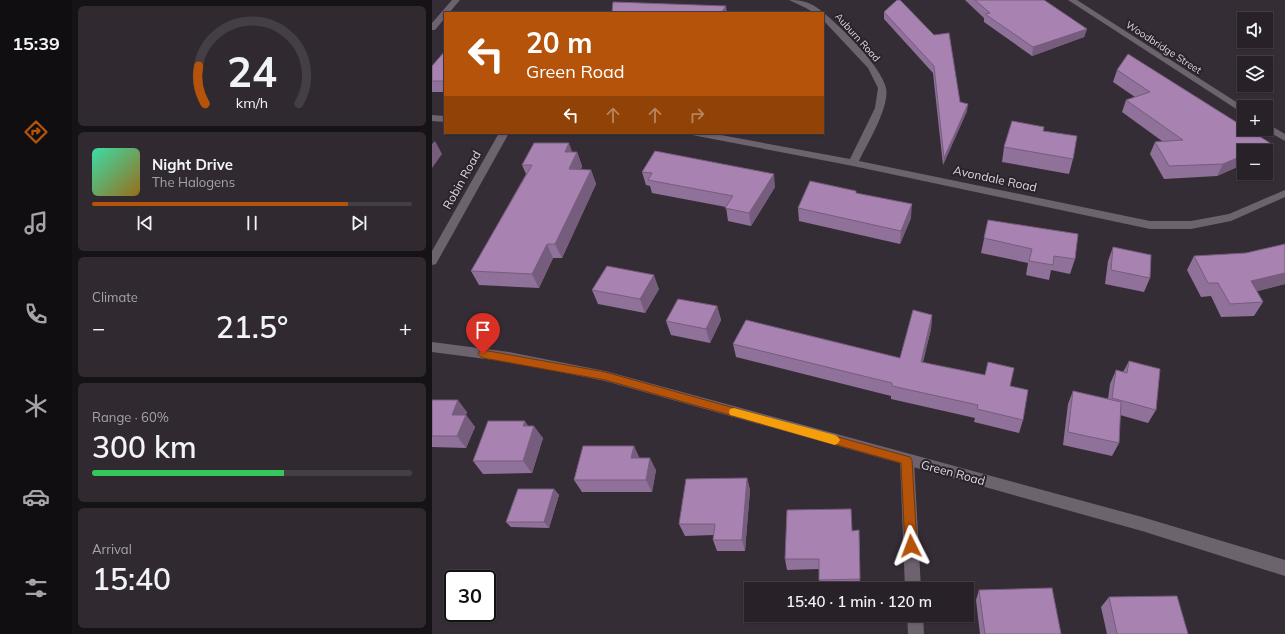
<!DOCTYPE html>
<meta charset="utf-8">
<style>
:root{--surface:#282228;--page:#302a30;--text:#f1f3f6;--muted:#a5a4a8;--line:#443f45;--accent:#b45309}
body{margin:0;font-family:Mulish,sans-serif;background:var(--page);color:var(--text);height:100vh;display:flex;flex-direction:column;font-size:15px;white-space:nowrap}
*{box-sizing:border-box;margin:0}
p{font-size:13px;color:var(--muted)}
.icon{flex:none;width:22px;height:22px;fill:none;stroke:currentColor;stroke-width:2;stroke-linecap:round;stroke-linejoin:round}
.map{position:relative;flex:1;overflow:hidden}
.sheet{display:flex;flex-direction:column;gap:6px;padding:6px;background:#161316;width:360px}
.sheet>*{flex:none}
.top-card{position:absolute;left:12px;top:12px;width:380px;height:122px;border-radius:0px;box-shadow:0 1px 3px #0004,0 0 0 1px var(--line);background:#b45309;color:#fff;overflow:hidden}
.fabs{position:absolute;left:805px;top:12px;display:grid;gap:8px}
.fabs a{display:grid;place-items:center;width:36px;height:36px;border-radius:0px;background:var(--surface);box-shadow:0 1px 3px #0004,0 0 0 1px var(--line);font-size:20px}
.speed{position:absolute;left:12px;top:570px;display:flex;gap:8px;font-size:20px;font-weight:700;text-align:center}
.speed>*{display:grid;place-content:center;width:52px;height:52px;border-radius:50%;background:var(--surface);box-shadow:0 1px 3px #0004,0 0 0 1px var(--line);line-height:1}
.speed .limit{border:2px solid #111;border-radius:6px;background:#fff;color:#111}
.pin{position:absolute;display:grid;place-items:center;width:34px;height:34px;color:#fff;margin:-41px -17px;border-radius:50% 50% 50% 0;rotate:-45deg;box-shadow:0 0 4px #0007}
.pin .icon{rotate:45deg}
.me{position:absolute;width:44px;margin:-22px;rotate:357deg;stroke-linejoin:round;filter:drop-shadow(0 0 3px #0008)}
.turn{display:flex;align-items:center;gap:14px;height:84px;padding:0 16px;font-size:18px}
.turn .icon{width:52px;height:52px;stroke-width:2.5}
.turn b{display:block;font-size:28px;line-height:34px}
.lanes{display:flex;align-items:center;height:38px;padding:0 16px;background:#0003;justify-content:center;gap:20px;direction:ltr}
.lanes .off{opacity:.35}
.big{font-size:30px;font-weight:600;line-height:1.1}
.sheet .card{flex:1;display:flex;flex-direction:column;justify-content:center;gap:6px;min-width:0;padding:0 14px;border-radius:6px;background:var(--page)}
.sheet .dial{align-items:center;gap:0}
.dial svg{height:104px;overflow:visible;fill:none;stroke:var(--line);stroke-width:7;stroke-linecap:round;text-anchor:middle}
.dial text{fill:var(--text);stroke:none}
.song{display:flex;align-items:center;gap:12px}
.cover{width:48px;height:48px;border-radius:6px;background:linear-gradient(135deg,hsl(160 70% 55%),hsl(40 70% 35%))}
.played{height:4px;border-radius:2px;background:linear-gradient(90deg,var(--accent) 80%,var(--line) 80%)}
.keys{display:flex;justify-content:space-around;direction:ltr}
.heat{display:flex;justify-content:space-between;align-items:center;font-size:22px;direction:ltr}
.charge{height:6px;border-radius:3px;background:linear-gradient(90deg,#34c759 60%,var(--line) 0)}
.trip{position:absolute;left:312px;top:582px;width:230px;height:40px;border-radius:0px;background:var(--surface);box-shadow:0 1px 3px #0004,0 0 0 1px var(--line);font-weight:600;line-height:40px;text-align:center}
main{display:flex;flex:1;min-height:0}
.dock{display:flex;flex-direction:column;width:72px;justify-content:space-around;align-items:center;background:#100e10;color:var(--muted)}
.dock .icon{width:28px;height:28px}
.dock .on{color:var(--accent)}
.dock b{font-size:18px;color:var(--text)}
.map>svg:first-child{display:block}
</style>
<main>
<nav class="dock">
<b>15:39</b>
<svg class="icon on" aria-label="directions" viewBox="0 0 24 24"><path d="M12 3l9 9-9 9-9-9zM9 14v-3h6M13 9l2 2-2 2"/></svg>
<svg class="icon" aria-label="music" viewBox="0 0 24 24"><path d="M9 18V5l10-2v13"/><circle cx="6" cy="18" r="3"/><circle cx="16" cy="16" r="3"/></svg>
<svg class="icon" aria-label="phone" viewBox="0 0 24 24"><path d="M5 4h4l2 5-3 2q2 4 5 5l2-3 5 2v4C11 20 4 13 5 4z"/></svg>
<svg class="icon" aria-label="climate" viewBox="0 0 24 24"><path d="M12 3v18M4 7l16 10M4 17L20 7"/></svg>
<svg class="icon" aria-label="car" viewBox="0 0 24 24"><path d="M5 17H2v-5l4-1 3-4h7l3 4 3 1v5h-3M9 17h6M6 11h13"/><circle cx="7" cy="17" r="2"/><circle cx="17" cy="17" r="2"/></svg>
<svg class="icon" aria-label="filters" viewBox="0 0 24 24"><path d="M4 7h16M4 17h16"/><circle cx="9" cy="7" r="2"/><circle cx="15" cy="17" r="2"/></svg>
</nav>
<section class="sheet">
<div class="card dial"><svg viewBox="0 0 100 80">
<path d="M14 69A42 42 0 1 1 86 69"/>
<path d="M14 69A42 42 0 0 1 9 40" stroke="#b45309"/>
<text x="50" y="56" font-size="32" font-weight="700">24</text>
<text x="50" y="72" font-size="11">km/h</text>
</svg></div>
<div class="card">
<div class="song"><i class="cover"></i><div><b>Night Drive</b><p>The Halogens</p></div></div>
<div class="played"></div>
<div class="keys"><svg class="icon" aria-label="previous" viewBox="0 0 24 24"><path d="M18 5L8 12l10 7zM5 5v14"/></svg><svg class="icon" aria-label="pause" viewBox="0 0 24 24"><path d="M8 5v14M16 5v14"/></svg><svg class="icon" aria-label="next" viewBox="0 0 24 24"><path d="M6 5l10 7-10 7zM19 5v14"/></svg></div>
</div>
<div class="card"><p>Climate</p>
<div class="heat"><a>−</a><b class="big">21.5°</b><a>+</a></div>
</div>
<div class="card"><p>Range · 60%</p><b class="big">300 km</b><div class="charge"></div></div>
<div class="card"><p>Arrival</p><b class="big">15:40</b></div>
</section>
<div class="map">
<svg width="853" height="634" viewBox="0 0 853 634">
<rect width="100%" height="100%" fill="#352d36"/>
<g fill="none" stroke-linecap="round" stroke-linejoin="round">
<path fill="#6c636e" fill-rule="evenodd" d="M20,0h8l-11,13h-4v5l-10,12h-3v-7z
M357,0c9,0 16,1 24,5 18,11 69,61 73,83 4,19 -19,56 -27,73l291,60h41l38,-7 56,-24v7l-54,24 -40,8h-41l-297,-63 -161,-31 -2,-2h20l140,26 25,-51 3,-20 -10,-20 -45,-48v-7h-9l-8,-5z
M0,115l13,1v6l-13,-1z
M67,133h10l-73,131 -4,1v-14z
M475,454l5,2 2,4 7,129h-16l-5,-129 2,-4z
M475,615h16l1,19h-16z"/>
<path fill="#6c636e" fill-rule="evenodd" d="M636,0h9l167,107v7z
M834,123l19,11v7l-21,-12h2z
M0,342l77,10 96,19 537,146 143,43v16l-143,-45 -537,-150 -96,-19 -77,-10z"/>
</g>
<path fill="#907199" d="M465,0l63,102 7,9 -24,54 -10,-92 -49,-54v-7z
M533,0h79l43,29 -3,8 -52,19 -48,-34v-4z
M13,51v41h-13v-26z
M685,70l127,81v13l-27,12 -53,3 -14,-25 5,-12 7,-1 -40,-29 4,-12 9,-3 -22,-15z
M611,131l30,28 -4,15 -67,-12 2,-15z
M140,152h5l5,14 -1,4h10l5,14 -34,74h-9l-14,30 -60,-3 -8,-14 55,-97 -4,-9z
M210,172l133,15 -24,39 -23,-5 -2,-14 -74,-14 -2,-7 -4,-1z
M424,191v2l55,25 -11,26 -101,-23 -1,-13z
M556,220l87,39 -5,15 -19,-4 -2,10 -23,-5 2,-12 -47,-10z
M681,247l37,31 -6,14 -39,-8 3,-23z
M762,256l91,28 -28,7 6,11 -9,14 -33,1 -10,-21 -10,1 -14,-27z
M227,289l-14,24 -47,-9 -6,-14z
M285,306l4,14 -11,23 -39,-8 -5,-14z
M500,315l-1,14 -8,33 87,24 13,34 -4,13 -45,-11 1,-4 -84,-19v-3l-155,-39 -3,-13 167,14z
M697,361l27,49 -8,13 -28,-8 -1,28 -7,13 -49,-11 5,-41 5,-13 35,8 2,-15 6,-14 7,2z
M0,400l35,12 -1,3 9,12 -9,21 -34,-1z
M97,426l14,12 -11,35 -49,1 -10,-13z
M202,446l5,12 17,12 -4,22h-70l-8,-12z
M315,478l3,12 -5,61h-28l-4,-11 1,-5 -29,1 -6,-12z
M122,489l5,6 -10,33 -38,-1 -5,-5z
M427,530l1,59h-40l-1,-9v-11l-32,1 -2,-11 67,-28z
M547,590l82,44h-81l-4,-34z
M677,597l79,37h-81l-6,-27z"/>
<path fill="#765c7d" d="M294,6l1,7h-6z
M655,29l-3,8 -52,19 1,-9z
M536,104l-1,7 -24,54 1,-7z
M3,141l7,13 -10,14v-24z
M137,143l5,14 -9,-5z
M838,143l-4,8h-14z
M145,152l5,14 -7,17 -6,-14z
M812,155v9l-27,12 6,-12z
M159,170l5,14 -34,74 -7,-14z
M342,174l1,13 -24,39 -2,-13z
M480,204l-1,14 -11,26 1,-13z
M115,244l6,14 -14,30 -7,-14z
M853,273v11l-42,11 8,-14z
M222,275l5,14 -14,24 -5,-14z
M285,306l4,14 -11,23 -4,-14z
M500,315l-1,14 -12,46 2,-13z
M26,400l9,12 -1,3 9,12 -9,21 -9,-12 -5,-21z
M93,421l7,11 2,-6 9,12 -11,35 -9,-12v-35z
M202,446l6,13 -9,-1z
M218,458l6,12 -4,22 -6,-12z
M315,478l3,12 -5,61 -3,-11z
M122,489l5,6 -10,33 -5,-6z"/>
<path fill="#a883b2" stroke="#765c7d" d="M465,0h3l34,35 15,-2 11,69 8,2 -24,54 -10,-92 -50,-54z
M543,0h69l43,29 -54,18 -48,-33 5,-1z
M181,2l113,4 -5,7h-109z
M13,51v30h-13v-15z
M696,54l116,73v2h4l22,14 -18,8h-8v4l-21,9 -54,2 -14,-24 28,-2 -57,-40 24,-8 -33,-22z
M580,121l32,6 -1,4 34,5 -4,23 -69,-12z
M102,143h35l-4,9h12l-8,17 22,1 -36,74h-8l-15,30 -61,-3 61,-106h-10z
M223,151l119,23 -25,39 -24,-5 8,-12 -85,-16 4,-7 -10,-1z
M378,181l46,10v2l56,11 -11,27 -103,-23z
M556,220l90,14 -3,25 -21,-3 -1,9 -24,-4 3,-12 -48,-11z
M853,244v29l-34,8 12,21 -33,2 -12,-21h-10l-14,-27 52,-3z
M681,247l38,8 -1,23 -39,-8z
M175,266l47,9 -14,24 -48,-9z
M246,299l39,7 -11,23 -40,-8z
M481,310l19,5 -11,47 64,13 3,-13 26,6 -4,18 18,4 -5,30 -46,-11 1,-4 -86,-19v-3l-159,-39 13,-24 154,38z
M697,361l31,8 -4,41 -44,-12 4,-28 11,3z
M641,391l48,11 -2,41 -51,-11z
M0,400h26l-6,15h14l-9,21h-25z
M56,421h37l-2,5h11l-11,35h-50z
M151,446h51l-3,12h19l-4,22h-72z
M315,478l-5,62h-29l2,-16h-36l7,-45z
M86,489h36l-10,33h-38z
M419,509l1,22 7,-1 1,49 -41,1v-21h-34l2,-49z
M620,588l9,46h-76l-6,-44z
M745,596l11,38h-71l-8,-37z"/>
<path fill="#b45309" stroke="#753606" d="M51,350l122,22 305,85 2,3 5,86 -2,4 -4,2 -4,-2 -2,-4 -4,-83 -296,-83 -122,-22 -3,-2 -2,-2 2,-3z"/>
<path fill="#f59e0b" d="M302,408l101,27 3,2 2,3 -2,3 -3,2 -101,-29 -4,-1 -1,-3 1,-3z"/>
<g text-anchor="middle" stroke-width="4" stroke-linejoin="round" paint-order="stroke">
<g font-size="10" fill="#ded9df" stroke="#2b232c">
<text transform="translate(426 37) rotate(48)" y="4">Auburn Road</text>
<text transform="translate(732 47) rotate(33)" y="4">Woodbridge Street</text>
</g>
<g font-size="12" fill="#ded9df" stroke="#2b232c">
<text transform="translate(563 179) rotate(12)" y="4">Avondale Road</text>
<text transform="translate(30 180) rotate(-61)" y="4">Robin Road</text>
<text transform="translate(521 473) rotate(15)" y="4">Green Road</text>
</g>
</g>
</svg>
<div class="fabs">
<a><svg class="icon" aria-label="sound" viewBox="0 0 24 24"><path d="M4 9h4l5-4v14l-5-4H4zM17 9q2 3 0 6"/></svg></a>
<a><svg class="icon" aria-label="layers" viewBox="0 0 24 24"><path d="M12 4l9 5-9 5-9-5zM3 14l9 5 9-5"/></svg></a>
<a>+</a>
<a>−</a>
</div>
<div class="speed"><div class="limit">30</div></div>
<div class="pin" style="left:51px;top:354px;background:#d93025"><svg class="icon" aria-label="arrive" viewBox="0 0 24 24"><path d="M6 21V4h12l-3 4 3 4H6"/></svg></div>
<svg class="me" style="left:479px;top:546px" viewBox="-20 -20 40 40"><path d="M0-17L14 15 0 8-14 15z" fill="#b45309" stroke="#fff" stroke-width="4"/></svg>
<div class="trip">15:40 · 1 min · 120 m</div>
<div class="top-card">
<div class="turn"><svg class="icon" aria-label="left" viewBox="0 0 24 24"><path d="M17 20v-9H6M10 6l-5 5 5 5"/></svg><div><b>20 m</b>Green Road</div></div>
<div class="lanes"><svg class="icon" aria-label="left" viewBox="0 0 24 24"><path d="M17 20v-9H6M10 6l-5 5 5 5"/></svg><svg class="icon off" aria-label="ahead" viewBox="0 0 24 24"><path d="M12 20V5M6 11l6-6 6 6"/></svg><svg class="icon off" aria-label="ahead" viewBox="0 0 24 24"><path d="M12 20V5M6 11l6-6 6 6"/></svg><svg class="icon off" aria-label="right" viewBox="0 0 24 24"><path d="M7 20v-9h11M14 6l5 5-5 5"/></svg></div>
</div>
</div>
</main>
